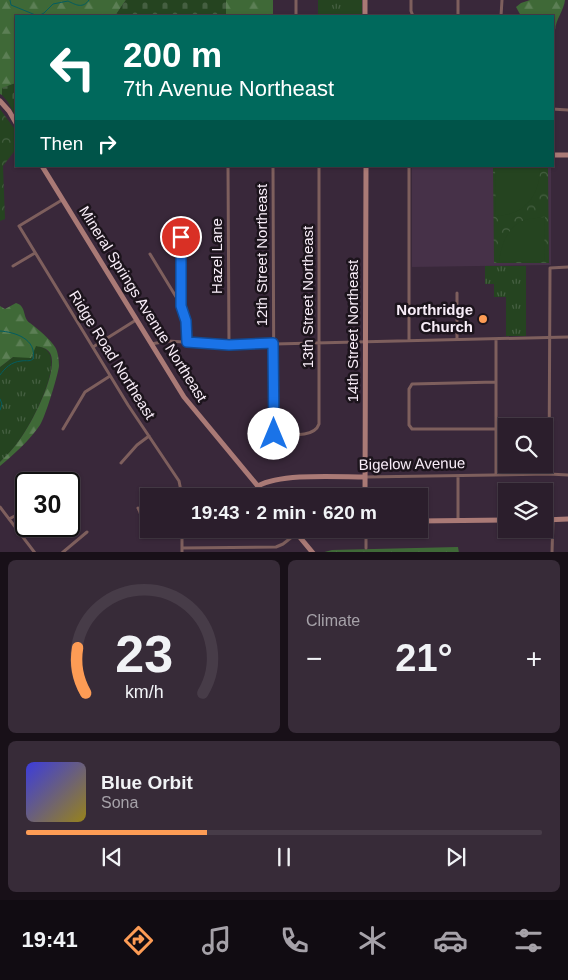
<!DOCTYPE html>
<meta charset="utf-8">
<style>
:root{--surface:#2b1e2c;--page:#372b38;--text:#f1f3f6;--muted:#a6a2a9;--line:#473c48;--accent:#fd9c55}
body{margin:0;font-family:Helvetica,sans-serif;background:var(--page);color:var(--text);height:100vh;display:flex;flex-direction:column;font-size:19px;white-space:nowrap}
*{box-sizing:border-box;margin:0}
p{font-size:16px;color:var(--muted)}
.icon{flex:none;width:28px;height:28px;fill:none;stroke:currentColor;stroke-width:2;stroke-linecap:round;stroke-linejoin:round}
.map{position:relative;height:552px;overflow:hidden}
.side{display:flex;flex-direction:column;gap:8px;padding:8px;background:#181018;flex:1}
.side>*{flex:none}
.guide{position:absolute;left:15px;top:15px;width:539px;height:152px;border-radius:0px;box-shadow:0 1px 4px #0004,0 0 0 1px var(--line);background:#00695c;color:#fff;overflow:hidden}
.controls{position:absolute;left:498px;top:418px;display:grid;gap:10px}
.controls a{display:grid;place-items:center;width:55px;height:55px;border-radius:0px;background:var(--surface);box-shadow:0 1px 4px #0004,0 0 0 1px var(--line);font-size:25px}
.speed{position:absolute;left:15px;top:472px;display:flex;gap:10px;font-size:25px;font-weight:700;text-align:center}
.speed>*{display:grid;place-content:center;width:65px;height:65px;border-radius:50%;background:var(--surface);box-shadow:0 1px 4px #0004,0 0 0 1px var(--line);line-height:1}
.speed .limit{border:2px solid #111;border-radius:8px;background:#fff;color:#111}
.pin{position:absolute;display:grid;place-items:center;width:42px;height:42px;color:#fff;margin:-21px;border:2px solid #fff;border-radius:50%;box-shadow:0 1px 5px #0007}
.me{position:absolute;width:55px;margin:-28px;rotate:0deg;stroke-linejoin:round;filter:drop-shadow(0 0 4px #0008)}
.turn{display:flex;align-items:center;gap:18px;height:105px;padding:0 25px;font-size:22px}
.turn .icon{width:65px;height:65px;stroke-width:2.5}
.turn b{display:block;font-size:35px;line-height:42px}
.then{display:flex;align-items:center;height:48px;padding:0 25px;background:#0003;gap:10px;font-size:19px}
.big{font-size:38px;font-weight:700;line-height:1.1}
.side .widget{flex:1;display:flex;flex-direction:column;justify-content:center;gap:8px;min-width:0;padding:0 18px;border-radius:8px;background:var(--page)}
.side .dial{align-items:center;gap:0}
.dial svg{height:130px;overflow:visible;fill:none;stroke:var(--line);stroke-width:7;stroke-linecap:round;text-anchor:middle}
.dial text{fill:var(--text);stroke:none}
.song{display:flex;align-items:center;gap:15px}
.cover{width:60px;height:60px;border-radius:8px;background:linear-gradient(135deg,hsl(240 70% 55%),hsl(50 70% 35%))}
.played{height:5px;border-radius:2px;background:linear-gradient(90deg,var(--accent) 35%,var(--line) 35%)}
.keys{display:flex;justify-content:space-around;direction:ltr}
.heat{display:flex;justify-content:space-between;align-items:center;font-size:28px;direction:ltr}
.side .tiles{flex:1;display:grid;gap:8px;grid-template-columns:1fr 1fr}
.widget:last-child{grid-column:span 2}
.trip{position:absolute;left:140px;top:488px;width:288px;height:50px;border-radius:0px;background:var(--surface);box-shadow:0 1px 4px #0004,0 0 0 1px var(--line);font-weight:700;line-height:50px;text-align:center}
.tabs{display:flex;height:80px;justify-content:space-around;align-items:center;background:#110c12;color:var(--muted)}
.tabs .icon{width:35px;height:35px}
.tabs .active{color:var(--accent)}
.tabs b{font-size:22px;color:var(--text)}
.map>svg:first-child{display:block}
</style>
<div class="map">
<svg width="568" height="553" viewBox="0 0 568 553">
<defs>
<pattern id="grass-tufts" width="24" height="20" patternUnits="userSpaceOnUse" patternTransform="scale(1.25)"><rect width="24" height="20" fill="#254420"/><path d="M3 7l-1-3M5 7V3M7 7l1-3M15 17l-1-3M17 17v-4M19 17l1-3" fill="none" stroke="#455f41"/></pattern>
<pattern id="forest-firs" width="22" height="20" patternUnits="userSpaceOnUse" patternTransform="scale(1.25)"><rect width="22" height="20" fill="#3f6937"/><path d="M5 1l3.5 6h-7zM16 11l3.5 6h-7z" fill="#5c7f55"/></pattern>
<pattern id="cemetery-stones" width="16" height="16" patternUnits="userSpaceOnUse" patternTransform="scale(1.25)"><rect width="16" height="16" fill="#254420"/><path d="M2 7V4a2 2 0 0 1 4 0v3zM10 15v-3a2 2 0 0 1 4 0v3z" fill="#455f41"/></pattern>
<pattern id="park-crowns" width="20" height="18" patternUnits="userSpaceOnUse" patternTransform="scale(1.25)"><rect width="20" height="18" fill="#254420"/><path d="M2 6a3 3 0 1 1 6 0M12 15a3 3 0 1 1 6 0" fill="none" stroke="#455f41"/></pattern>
</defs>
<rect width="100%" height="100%" fill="#39283a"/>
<path fill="#463148" d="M412,166h139v99l-139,2z"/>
<path fill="url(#grass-tufts)" d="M318,0h44v16h-44z
M485,266h41v70h-20v-39h-12v-13h-9z
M36,345c5,2 10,3 13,8 11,17 -19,74 -31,89 -5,7 -12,14 -18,20v-95l13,-10z"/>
<path fill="url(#forest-firs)" d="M0,0h126l-11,16h-99v67l-13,5 -1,7 -2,-1z
M226,0h47v16h-47z
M530,0h35c-1,10 -9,19 -10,30 -2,14 1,27 -2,40l-1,-54h-31l-5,-9 5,-4z
M16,303c11,3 6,15 14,20 7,5 21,17 25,24 3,4 4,14 4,19 -1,9 -14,52 -19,59 -10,15 -26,29 -40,41v-4c6,-6 13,-13 18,-20 12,-15 42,-72 32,-89 -3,-5 -9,-6 -14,-7l-5,12 -18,-1 -13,10v-61l5,3z
M458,547l1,6h-138l11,-3z"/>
<path fill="url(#cemetery-stones)" d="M126,0h100v16h-111z
M16,83v34l-8,-15 -6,-7v-7z"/>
<path fill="url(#park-crowns)" d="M0,109l16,22v18l-13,17 2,53 -5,2z
M493,166h55l1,97h-55z"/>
<path fill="#254420" d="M540,167c0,29 -15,48 -44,49l-1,-48z
M545,217l-1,44 -45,1c2,-16 8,-36 26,-42 6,-2 13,-2 20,-3z"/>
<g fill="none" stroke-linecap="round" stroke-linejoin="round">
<path stroke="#035d60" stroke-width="1" d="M10,0l1,5 27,11 6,-3 9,-9 15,-3c8,4 15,8 21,-1
M0,331c15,1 37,8 33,28 -4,3 -6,1 -12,2 -10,1 -16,7 -21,14
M0,399l2,5 -2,6"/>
<path stroke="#7e5f5d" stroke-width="3" d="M411,0v11l2,5
M458,0v16
M296,16v-16
M501,16l1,-16
M552,109l16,1
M228,166l1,179
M273,166l1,268c13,0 40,5 45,-10v-258
M62,200l-43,26 109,179 51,76 3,15
M181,237v69l5,15 1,21
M150,254l31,51
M13,266l22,-13
M457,339v-46
M409,340v-174
M151,344l17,-3 61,4 339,-8
M93,347l43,-27
M63,429l22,-37 25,-16
M496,429h-84l-3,-4v-36l3,-5 84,-2
M121,463l16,-18 12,-9
M549,474l1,-206 18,-1
M496,475v-136
M458,476v44
M365,477l184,-3 19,1
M69,485l4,-6
M0,507l35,46
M138,508c3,5 3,10 6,15 7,14 25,11 38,11
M9,519l17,-9
M366,529v19
M182,548l94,-1 7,-3 14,-11
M62,553l25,-21
M182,553v-24
M552,553l1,-33"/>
<path stroke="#aa7a76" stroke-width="5" d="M365,0v16
M0,101l9,10 7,12
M552,155h16
M42,166l142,231 82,99
M258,486c24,-13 79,-9 107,-9
M365,496l1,-330
M544,520l24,-1
M419,521l87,-1
M293,529l20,24"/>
</g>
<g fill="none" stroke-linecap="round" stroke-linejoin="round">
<defs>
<path id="route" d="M181,237v69l5,15 1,21 42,3 44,-2 1,91"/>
</defs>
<use href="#route" stroke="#114b97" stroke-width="12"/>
<use href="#route" stroke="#1a73e8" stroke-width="9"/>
</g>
<circle fill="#fd9c55" stroke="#1c141c" stroke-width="2" cx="483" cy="319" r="5"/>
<g text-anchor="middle" stroke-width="5" stroke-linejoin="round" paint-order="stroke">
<g font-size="15" fill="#f8edf8" stroke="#1c141c">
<text transform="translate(262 255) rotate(-90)" y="5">12th Street Northeast</text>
<text transform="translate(217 256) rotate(-90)" y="5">Hazel Lane</text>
<text transform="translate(308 297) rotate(-90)" y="5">13th Street Northeast</text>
<text transform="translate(143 304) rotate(58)" y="5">Mineral Springs Avenue Northeast</text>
<text transform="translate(353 331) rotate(-90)" y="5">14th Street Northeast</text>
<text transform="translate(112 355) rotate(58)" y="5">Ridge Road Northeast</text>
<text transform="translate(412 464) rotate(-1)" y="5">Bigelow Avenue</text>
</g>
<g font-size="15" font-weight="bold" fill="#f8edf8" stroke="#1c141c" text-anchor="end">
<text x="473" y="315">Northridge<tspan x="473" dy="17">Church</tspan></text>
</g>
</g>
</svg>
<div class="controls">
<a><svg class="icon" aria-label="search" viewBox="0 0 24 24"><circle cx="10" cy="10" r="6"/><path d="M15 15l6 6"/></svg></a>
<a><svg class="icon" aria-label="layers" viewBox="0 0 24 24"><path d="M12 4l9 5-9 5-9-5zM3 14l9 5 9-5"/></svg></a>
</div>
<div class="speed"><div class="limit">30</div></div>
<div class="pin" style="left:181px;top:237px;background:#d93025"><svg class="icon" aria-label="arrive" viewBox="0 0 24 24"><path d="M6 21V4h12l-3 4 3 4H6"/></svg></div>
<svg class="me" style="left:274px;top:434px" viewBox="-20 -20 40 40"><circle r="19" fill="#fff"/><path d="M0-13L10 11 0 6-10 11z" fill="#1a73e8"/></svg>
<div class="trip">19:43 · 2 min · 620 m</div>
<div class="guide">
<div class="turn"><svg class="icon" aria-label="left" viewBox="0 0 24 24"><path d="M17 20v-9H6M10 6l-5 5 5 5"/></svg><div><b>200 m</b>7th Avenue Northeast</div></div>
<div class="then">Then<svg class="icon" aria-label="right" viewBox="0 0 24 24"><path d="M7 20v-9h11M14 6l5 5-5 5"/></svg></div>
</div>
</div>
<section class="side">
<div class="tiles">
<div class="widget dial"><svg viewBox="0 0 100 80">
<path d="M14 69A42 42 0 1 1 86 69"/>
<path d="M14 69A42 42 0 0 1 9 41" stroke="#fd9c55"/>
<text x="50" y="56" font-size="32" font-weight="700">23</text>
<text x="50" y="72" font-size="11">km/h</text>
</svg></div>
<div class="widget"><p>Climate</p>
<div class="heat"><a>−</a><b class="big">21°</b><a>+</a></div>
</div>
<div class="widget">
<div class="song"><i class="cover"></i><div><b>Blue Orbit</b><p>Sona</p></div></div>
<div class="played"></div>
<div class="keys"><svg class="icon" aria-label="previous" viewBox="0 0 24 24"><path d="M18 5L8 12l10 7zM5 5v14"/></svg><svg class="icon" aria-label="pause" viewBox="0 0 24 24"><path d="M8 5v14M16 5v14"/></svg><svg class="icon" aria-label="next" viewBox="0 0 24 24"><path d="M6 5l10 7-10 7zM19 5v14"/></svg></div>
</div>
</div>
</section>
<nav class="tabs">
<b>19:41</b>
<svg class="icon active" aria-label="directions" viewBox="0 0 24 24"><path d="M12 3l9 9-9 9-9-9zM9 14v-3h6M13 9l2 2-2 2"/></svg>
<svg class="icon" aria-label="music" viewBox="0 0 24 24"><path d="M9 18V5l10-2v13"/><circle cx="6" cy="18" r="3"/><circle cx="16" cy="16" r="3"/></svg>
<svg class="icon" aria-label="phone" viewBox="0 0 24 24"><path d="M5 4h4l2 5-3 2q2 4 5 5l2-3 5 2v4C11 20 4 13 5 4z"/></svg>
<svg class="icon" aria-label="climate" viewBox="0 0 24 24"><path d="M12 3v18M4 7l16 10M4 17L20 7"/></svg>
<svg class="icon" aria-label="car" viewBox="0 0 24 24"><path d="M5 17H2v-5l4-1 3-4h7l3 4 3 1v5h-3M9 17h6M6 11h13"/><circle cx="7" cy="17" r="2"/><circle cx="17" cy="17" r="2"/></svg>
<svg class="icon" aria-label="filters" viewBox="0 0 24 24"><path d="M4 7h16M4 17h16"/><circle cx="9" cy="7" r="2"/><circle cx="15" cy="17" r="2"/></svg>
</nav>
